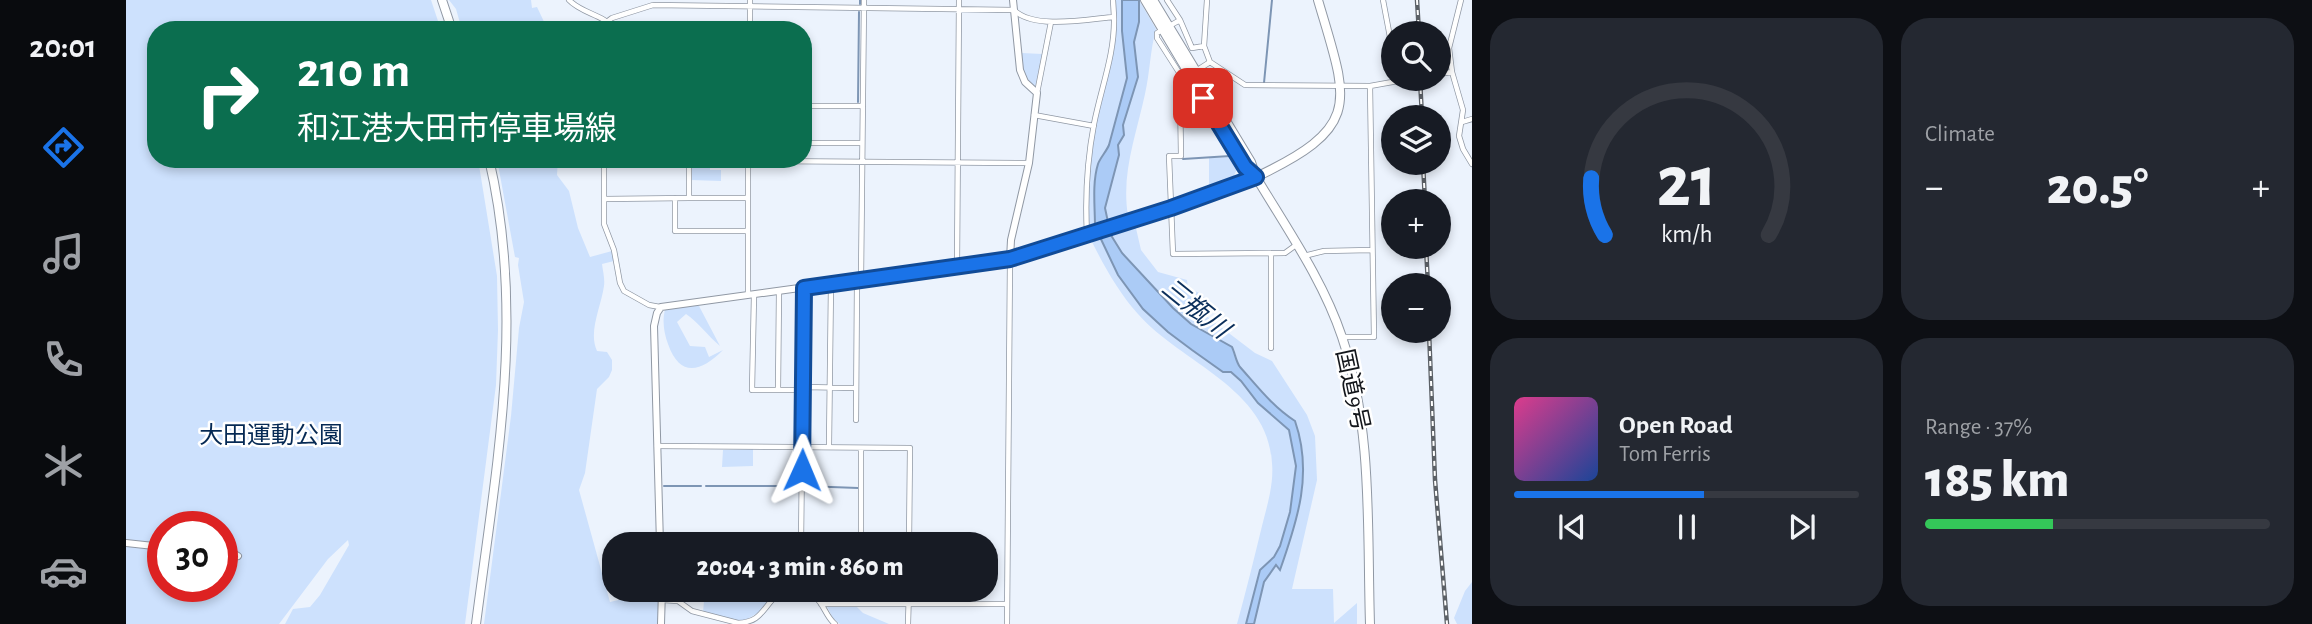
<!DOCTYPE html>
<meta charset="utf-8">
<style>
:root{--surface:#171b24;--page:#242831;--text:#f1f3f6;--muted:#9ea1a6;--line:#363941;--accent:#1a73e8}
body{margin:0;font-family:"Alegreya Sans","Noto Sans JP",sans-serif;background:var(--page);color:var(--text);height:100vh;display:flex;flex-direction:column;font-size:26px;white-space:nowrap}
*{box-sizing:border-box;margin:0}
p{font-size:23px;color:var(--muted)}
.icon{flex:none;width:38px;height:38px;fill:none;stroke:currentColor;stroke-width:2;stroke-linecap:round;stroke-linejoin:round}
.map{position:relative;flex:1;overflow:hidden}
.details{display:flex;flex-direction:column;gap:18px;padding:18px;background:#0d0f14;width:840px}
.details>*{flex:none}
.hud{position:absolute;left:21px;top:21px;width:665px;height:147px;border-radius:28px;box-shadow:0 4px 10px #0003;background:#0b6e4f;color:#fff;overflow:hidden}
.fabs{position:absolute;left:1255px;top:21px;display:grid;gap:14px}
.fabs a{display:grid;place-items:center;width:70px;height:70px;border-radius:50%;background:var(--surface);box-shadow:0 4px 10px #0003;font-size:35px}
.speed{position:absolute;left:21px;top:511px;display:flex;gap:14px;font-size:35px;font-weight:700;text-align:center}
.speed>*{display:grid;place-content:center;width:91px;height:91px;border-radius:50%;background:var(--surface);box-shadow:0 4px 10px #0003;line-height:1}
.speed .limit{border:10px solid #d22;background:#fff;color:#111}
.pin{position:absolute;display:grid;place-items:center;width:60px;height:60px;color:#fff;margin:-30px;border-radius:14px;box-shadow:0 4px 10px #0006}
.me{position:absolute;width:77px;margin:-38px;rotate:1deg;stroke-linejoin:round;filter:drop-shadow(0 0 5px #0008)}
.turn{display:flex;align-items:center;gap:24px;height:147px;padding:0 35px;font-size:32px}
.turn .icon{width:91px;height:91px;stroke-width:2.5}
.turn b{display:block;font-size:49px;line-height:60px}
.big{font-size:52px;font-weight:800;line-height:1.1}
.details .tile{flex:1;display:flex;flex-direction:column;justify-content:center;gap:10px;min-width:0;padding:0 24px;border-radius:28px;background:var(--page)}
.details .dial{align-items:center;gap:0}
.dial svg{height:182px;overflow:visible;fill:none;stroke:var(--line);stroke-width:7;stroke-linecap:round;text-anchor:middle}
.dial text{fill:var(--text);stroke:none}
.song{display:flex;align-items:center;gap:21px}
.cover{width:84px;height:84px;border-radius:10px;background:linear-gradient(135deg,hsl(330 70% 55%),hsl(220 70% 35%))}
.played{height:7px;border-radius:4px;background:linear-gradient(90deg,var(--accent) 55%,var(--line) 55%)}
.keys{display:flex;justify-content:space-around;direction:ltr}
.heat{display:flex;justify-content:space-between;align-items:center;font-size:38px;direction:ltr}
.charge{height:10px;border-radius:5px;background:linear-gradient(90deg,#34c759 37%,var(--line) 0)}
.details .tiles{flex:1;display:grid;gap:18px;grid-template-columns:repeat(2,1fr)}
.trip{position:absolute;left:476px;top:532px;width:396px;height:70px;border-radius:28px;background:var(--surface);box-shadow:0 4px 10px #0003;font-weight:800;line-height:70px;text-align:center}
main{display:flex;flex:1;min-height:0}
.tabs{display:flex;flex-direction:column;width:126px;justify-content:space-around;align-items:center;background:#090b0e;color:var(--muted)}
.tabs .icon{width:49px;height:49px}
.tabs .current{color:var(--accent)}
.tabs b{font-size:32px;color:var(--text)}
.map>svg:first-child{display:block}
</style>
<main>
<nav class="tabs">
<b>20:01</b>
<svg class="icon current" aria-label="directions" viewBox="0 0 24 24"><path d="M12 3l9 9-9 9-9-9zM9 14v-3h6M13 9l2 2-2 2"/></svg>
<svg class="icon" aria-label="music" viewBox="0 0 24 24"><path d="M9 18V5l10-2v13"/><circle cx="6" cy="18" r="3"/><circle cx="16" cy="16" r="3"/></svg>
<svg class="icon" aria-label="phone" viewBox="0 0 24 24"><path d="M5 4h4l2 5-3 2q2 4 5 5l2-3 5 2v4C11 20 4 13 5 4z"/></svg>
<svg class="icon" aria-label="climate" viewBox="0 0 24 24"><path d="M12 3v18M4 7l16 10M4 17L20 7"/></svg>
<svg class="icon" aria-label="car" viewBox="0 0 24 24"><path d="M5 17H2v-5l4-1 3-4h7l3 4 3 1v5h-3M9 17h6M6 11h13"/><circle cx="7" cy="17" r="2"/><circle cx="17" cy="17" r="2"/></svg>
</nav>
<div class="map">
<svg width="1346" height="624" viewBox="0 0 1346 624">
<rect width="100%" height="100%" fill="#ecf3fd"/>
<path fill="#cde1fd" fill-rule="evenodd" d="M0,0h305l10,30h-285v129h322l19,117 1,54 -2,55 -31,239h-180l8,-15 17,-2 10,-12 29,-50 -1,-5 -20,19 -49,65h-153zM37,527h59v59h-59z
M323,0h82l1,8 5,-1 10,21 7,-4 -1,6h-91l-6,-21z
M989,0h7v31l5,47 -18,67c-3,7 -9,13 -11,19 -6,19 -3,43 -3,63l-6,1 -2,-25 6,-66 22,-91z
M1013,0l17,29c-6,22 -6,43 -11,65 -9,42 -24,79 -17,122l-20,6 -3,-14 14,-53 -1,-10 6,-10 -1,-10 15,-48 -4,-35 5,-20z
M896,53l20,1 -7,34 -12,-13z
M1104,157l7,12 -4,9 -24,8v-28z
M371,159h61l-1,16 12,16 9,37 12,29 22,-6 2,10 -12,3c1,8 3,15 2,22 -3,21 -16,46 -7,65l10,1 5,8v10l-3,7 -12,12 -12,84 -6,17 31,112 46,-11 3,1 -1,32h-174l27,-208 8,-88 5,-26 -6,-37 1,-7 -4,-1z
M565,159h19v11h11v11l-30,-1z
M1009,224l6,26 17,22 29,8 1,8 16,7 1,20 50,38 17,8 35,54 8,21 2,44 -25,109h41l1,34 23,-20v21h-103l10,-42 12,-18 4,5c17,-49 35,-101 12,-151l-8,-3 -45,-49 -5,-17 -28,-18 -15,-7 -18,-16 -51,-55 -13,-21z
M973,235l19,40 25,34 25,23 24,18 31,21 8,1 10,9 17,22 31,27 7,36 -6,46 -10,34 -6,11 -14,13 -14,54h-9c9,-33 17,-65 25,-98 5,-20 12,-42 10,-63 -4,-75 -91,-100 -134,-149 -20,-22 -35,-50 -48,-76z
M567,305l6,1 21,40c-12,-10 -22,-24 -34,-32l-9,8 13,24 15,1 4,10 14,-7c-22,22 -43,28 -55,-6 -4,-11 -6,-23 -3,-34z
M627,449v17l-31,1 1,-17z
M1346,582v42h-15l-3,-6 11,-27z
M579,590h21v3l44,8 -9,10 -19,11 -39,-10z
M700,605l30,1 7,7 26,11h-49l-7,-6z"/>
<path fill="#abcbf6" stroke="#7d95b4" stroke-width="2" d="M996,0h17v22l-5,20 4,35 -15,48 1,10 -6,10 1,10 -14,53 3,14 -13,5c0,-20 -3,-44 3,-63 2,-6 8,-12 11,-19l18,-67 -5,-47z
M983,232l13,21 51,55 18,16 41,23c3,6 4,15 8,20 17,19 33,40 55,54 18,52 3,98 -15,149l-4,-5 -12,17 -10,42h-8l14,-54 14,-13 6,-11 10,-34 6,-46 -7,-36 -31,-27 -17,-22 -10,-9h-8l-31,-22 -24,-18 -25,-23 -25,-34 -19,-40z"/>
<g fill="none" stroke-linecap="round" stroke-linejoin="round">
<path stroke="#7d95b4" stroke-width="2" d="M734,4v-4
M1138,83l8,-83
M732,102l1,-90
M1057,159l47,-3
M538,486h37
M580,486h93
M678,486l54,2"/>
<defs>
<path id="street" d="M443,0c13,14 35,14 46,30
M1041,0l13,20 12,28 12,-2
M1081,0l-3,46 6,16 35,23 125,1 39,-7
M1257,0l10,53
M1335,0l-12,48 3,24 11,38 -4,26 4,13 9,15
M1054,20l-23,13v5l30,47 -7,7 1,64h-12l4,98 112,-1 11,-8
M482,21l4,-3 41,-13 361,5c20,20 75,9 100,7l-1,-17
M624,30v-30
M1070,71l14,-9
M1312,74l14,-2
M911,93l14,-71
M677,106h60
M908,115l60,11
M1336,122l10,-3
M677,143h59
M478,159v65l10,26 6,33 4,8 25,14 11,2
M563,159v39h59
M622,161l281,2
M549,198v33h73
M478,199l85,-1
M961,234c-2,-37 0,-73 7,-110 7,-36 21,-70 20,-107
M1145,253v95
M1178,256l20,-5 47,-1
M831,267l2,-267
M735,280l3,-280
M622,295v-135
M628,295l-2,95h48l4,-3 52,1
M1216,337h32l-4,-251
M652,390l1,-99
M730,420l1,-139
M703,445l2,-161
M531,446l253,2 -1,96
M675,544l3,-256
M735,544v-96
M536,600l16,1 14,10 46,12c21,-1 23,-11 35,-24 10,-10 31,-12 42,-2 9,7 11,20 20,27
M695,604h186
M735,604v-14
M782,624l1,-34
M881,624l3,-365"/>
<path id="secondary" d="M884,259l1,-19 18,-77 8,-70 -12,-11 -5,-12 -7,-70
M0,543l37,4
M534,544l-6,-218 3,-13 4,-6 349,-48 161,-51 85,-31
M96,549h5l11,7
M535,624l1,-34"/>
<path id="highway" d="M316,0l10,30
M1019,0l100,168 11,9
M1027,0l98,162 5,15c31,52 67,103 86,160 31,92 25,192 28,287
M1130,177c108,-51 92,-75 62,-177
M350,624c20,-156 50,-308 13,-465"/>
</defs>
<use href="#street" stroke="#9098a4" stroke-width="6"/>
<use href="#secondary" stroke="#9098a4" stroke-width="8"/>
<use href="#highway" stroke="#9098a4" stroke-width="10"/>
<use href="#street" stroke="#fff" stroke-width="4.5"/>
<use href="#secondary" stroke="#fff" stroke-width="6"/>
<use href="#highway" stroke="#fff" stroke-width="8"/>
<defs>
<path id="rail" d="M1291,0l2,33
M1294,79l2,38
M1297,163l2,38
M1300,247l2,38
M1303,331l6,149 12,144"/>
</defs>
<use href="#rail" stroke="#5c6167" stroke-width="4.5"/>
<use href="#rail" stroke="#fff" stroke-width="2" stroke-dasharray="5" stroke-linecap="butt"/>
</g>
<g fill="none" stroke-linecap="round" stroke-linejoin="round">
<defs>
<path id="route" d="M676,470l2,-182 206,-29 161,-51 85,-31 -11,-10 -42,-69"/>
</defs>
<use href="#route" stroke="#114b97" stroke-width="18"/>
<use href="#route" stroke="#1a73e8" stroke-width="12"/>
</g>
<g text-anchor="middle" stroke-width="5" stroke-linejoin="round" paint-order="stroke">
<g font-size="24" fill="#13161b" stroke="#fff">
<text transform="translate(1227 390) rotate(78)" y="8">国道9号</text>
</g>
<g font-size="24" fill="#052954" stroke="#fff">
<text x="145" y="443">大田運動公園</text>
</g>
<g font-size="26" font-style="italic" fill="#0b2f5b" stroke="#fff">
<text transform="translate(1070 308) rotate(39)" y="9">三瓶川</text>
</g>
</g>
</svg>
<div class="fabs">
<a><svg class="icon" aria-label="search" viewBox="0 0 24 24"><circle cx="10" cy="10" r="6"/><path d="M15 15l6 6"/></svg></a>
<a><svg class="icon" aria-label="layers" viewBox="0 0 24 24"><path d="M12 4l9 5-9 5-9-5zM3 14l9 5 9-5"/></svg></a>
<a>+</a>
<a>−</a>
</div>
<div class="speed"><div class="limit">30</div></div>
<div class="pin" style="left:1077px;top:98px;background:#d93025"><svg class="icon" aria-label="arrive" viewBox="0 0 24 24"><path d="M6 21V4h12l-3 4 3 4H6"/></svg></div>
<svg class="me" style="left:676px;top:470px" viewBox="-20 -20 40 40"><path d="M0-17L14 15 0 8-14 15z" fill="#1a73e8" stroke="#fff" stroke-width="4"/></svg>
<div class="trip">20:04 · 3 min · 860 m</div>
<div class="hud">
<div class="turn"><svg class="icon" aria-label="right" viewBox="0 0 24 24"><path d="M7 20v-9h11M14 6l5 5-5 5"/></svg><div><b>210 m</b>和江港大田市停車場線</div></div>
</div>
</div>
<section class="details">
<div class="tiles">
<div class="tile dial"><svg viewBox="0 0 100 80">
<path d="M14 69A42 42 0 1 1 86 69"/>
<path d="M14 69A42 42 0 0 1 8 44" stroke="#1a73e8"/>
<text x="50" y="56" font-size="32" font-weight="700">21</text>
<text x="50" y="72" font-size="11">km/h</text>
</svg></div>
<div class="tile"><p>Climate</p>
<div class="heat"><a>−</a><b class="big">20.5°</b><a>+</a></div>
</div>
<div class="tile">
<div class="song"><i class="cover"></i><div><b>Open Road</b><p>Tom Ferris</p></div></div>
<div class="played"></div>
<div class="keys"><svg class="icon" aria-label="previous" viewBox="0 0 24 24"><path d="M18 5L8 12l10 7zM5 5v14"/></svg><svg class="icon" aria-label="pause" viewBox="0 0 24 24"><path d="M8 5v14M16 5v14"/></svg><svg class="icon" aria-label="next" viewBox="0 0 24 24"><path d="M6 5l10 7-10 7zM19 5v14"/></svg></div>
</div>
<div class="tile"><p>Range · 37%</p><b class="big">185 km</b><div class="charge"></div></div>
</div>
</section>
</main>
